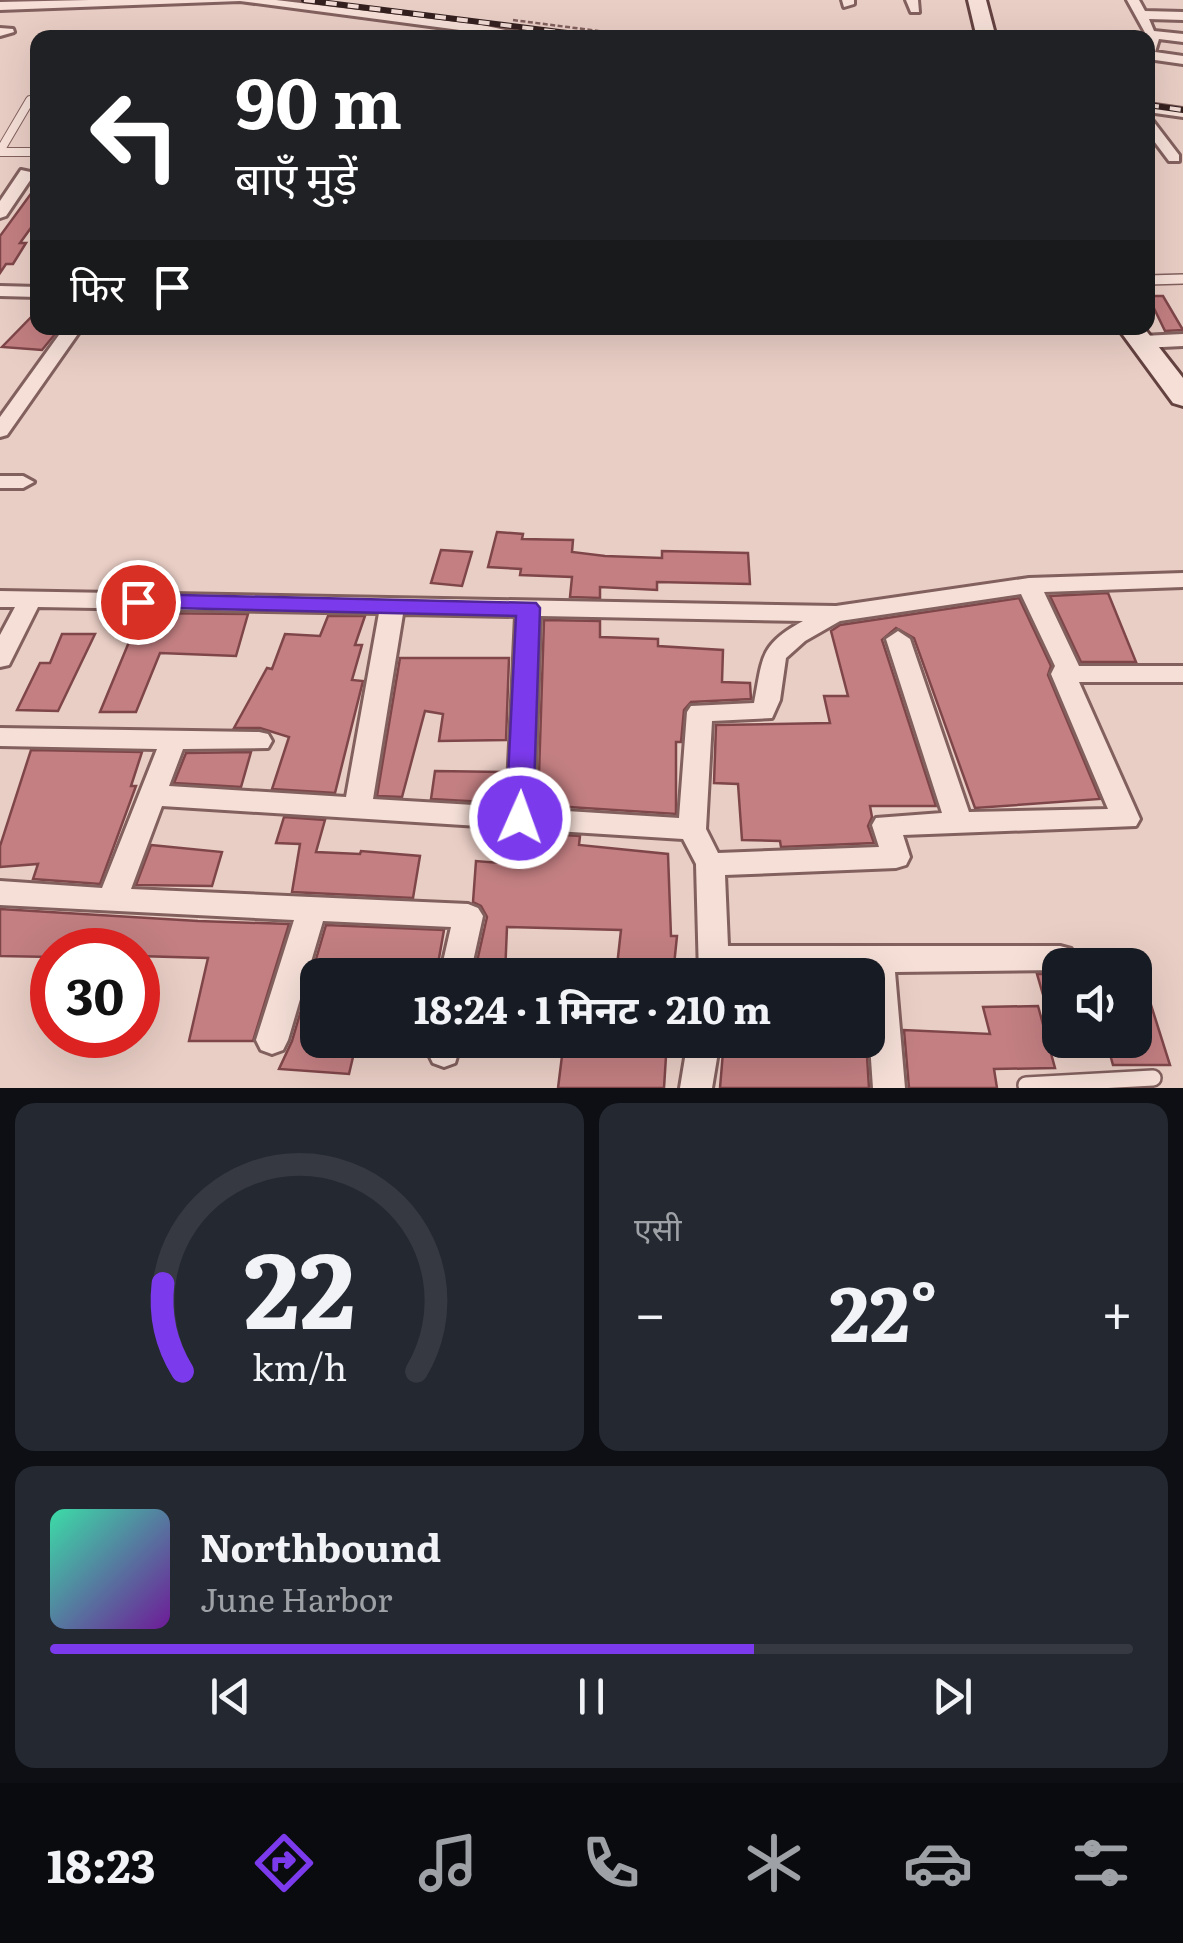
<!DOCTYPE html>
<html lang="hi">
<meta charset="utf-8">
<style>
:root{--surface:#171b24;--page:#242831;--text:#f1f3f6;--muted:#9ea1a6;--line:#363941;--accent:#7c3aed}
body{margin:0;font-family:Literata,"Noto Sans Devanagari",serif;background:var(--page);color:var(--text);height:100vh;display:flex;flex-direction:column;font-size:38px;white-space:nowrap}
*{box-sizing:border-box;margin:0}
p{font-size:32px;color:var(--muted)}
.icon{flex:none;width:55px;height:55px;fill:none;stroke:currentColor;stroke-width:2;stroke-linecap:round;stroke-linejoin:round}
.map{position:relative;height:1088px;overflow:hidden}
.details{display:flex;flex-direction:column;gap:15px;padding:15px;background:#0d0f14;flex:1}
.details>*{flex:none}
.guide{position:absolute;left:30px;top:30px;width:1125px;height:305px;border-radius:20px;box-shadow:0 10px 40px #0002;background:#202124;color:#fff;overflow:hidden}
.buttons{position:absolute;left:1042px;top:948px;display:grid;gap:20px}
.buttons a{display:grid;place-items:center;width:110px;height:110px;border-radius:20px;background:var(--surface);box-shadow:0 10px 40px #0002;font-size:50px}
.speed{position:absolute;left:30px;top:928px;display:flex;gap:20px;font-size:50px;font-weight:700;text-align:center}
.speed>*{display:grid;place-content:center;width:130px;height:130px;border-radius:50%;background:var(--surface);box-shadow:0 10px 40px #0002;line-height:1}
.speed .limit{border:15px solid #d22;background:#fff;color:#111}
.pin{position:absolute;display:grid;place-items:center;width:85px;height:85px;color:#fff;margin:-42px;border:5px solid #fff;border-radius:50%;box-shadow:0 2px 10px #0007}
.me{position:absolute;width:110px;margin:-55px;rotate:2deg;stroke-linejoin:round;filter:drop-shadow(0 0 8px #0008)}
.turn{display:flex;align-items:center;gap:35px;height:210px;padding:0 40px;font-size:45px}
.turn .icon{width:130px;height:130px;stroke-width:2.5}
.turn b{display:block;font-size:70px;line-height:85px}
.then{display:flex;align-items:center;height:95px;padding:0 40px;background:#0003;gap:20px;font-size:38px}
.big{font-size:75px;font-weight:700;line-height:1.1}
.details .widget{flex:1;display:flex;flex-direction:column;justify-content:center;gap:15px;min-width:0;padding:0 35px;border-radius:20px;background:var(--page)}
.details .dial{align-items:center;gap:0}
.dial svg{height:260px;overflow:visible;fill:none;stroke:var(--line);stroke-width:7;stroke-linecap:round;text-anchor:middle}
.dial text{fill:var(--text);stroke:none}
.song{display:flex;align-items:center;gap:30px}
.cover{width:120px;height:120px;border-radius:15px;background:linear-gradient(135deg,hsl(160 70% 55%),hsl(280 70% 35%))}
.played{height:10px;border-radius:5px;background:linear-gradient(90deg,var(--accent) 65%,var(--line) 65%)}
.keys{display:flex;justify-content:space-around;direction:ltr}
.heat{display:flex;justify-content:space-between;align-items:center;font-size:55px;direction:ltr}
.details .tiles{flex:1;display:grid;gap:15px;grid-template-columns:1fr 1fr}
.widget:last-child{grid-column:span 2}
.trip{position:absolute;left:300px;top:958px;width:585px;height:100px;border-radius:20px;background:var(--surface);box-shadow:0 10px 40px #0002;font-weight:700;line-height:100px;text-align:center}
.dock{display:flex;height:160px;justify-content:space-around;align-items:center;background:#090b0e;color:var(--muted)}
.dock .icon{width:70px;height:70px}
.dock .active{color:var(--accent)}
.dock b{font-size:45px;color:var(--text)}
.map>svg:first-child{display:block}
</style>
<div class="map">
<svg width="1183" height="1088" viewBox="0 0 1183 1088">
<rect width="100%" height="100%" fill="#e9cec5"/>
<path fill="#c37f82" stroke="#7f4649" stroke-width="2.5" d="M38,184v34l-18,25h6l-13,21h-7l-6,9v-37z
M1148,296h15l20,34 -18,1z
M38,310v18h22l-18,22 -40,-3z
M497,532l26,2 -1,5 51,1 -1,12 33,4 57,2v-7l86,2 2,31 -93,-2v8l-57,-3v11l-30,-1 2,-20 -52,-2 1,-6 -33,-2z
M441,550l31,2 -10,34 -31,-3z
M1108,593l28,69h-55l-31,-66z
M1019,598l32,68 -3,9 52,124 -125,9 -61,-170 -18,-10 -14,12 54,166h-66l2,11 -4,9 6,17 -93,4 -1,-6 -38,-1 -4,-56 -24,-1 2,-58 114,-2 -6,-27h24l-17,-65 9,-6z
M141,613l107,1 -12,42 -76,-3 -24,59h-36z
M328,616h37l-10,29h7l-10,35 11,1 -28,112 -63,-4 17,-52 -29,-9h-26l33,-60 5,1 13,-35 35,2z
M544,620l56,1v16l58,2v7l65,4 -1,32 28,1 1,16 -60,3 -7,8 -3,32h-5v72l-138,-9z
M62,634h33l-37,77 -41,-1 23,-47h10z
M400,658h109l-3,82 -67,1 4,-27 -18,-3 -23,86 -25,-1z
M31,750l111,2 -11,34h5l-36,98 -67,-5 5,-15 -38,3v-21z
M251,752l-10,35 -67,-4 12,-30z
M435,771l68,1v31l-72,-4z
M284,817l41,3 -9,32 44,2 1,-3 59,5 -7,42 -121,-6 8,-48 -24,-1z
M532,833l48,3 -1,9 89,9 3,82h6l-4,39h-57l5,-45 -114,-3 -2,48h-31l13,-58 -6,-11 -8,-4 3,-41 50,4z
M151,845l71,7 -10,34 -76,-1z
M0,909l198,12 91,3 -36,117h-64l19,-83 -70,-2v-6h-86v7l-52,-1z
M326,925l118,5 -8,45h-118v65h39l-8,34 -70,-5 13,-28z
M1037,974h23v24h-16z
M1135,1004l16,1 19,60h-57l-7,-25h29z
M1038,1006l17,62 -61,1 3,19h-88l-5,-58 86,4 -7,-27z
M564,1040h103l-3,48h-106z
M724,1040h142l3,48h-149z"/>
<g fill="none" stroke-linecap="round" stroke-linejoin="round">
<defs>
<path id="lane-far2" d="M0,151l30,-51h8
M0,152h38"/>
<path id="lane-far1" d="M1148,280l35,-1"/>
<path id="lane" d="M1026,1085l127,-7"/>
<path id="street" d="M89,0h187l206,25 61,13 -56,-4v4h-13l1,-6 -235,-31 -240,9v-8z
M842,0h12v4l-10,3z
M906,0h12l1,12h-8z
M1127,0h12l6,11 38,1v8l-34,-1 5,12 29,3v8l-24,-3 -4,13 28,4v8l-35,-5v-21z
M0,28l13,1 1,3 -14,4z
M1148,104l35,5v8l-35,-5z
M1148,120l5,1 26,34v6h-10l-21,-28z
M21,170l14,3 -29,43 -6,2v-17z
M0,286l38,1v10l-38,-1z
M64,328h18l-75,107 -7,2v-20z
M1183,334v12l-41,2 -9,-6 9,-6z
M0,476h23l11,6 -11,6h-23z
M1183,573v14l-139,5 35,74h104v16h-104l61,137 -4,7 -233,9 7,22 -4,8 -10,3 -171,7 3,71h332l11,3 4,9 -3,7h-12v5l-165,2 10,116h-32l-8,-116 -136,-1v4h-30l-3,-111 -13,-25 -521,-33 -31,83 337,15 10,4 5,8 -13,59h-30l11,-48 -128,-6 -35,119 -5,10 -11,4 -11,-4 -5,-10 38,-120 -294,-15v-24l102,7 55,-139 -157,-3v-18l259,4 9,2 4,7 -4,7 -85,1 -14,37 177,11 33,-184 -341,-6 -29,58 -9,2v-32l15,-28h-15v-16l836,15 193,-28zM1021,594l34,72 -4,8 57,135 -139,3 -59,-173 -12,-8 -12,8 56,174 -66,5 -4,7 7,22 -161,6 -12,-24 6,-108 60,-3 8,-18 6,-42 19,-17 35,-20zM403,614l113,2 -9,191 -134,-8zM540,616l263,5c-44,24 -40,37 -49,82l-63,3 -4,6 -8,106 -145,-9z
M430,1040h32l-7,23 -11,4 -11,-4 -5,-10z
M688,1040h32l-8,48h-32z"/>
<path id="secondary" d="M968,0h18l10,38h-19z
M1118,328h26l39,50v28l-10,-3z"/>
</defs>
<use href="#lane-far2" stroke="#82605d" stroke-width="10"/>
<use href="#lane-far1" stroke="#82605d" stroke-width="12"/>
<use href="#lane" stroke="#82605d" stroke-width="20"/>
<use href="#street" stroke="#82605d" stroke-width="6"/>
<use href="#secondary" stroke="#644240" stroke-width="6"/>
<path stroke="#82605d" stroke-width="2.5" stroke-dasharray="5 2.5" stroke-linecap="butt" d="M513,20l140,18"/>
<use href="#lane-far2" stroke="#f5dfd7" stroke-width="8"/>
<use href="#lane-far1" stroke="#f5dfd7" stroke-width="9"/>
<use href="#lane" stroke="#f5dfd7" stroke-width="15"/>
<use href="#street" fill="#f5dfd7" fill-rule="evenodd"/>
<use href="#secondary" fill="#f5dfd7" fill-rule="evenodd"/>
<defs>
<path id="rail" d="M304,0l303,38
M1148,105l35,5"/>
</defs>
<use href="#rail" stroke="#34201f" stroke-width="6"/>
<use href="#rail" stroke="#f1dbd4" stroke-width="4" stroke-dasharray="11" stroke-linecap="butt"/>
</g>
<path fill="#7c3aed" stroke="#51269a" stroke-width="2.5" d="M138,594l398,9 4,5 -7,210 -4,7 -9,3 -10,-3 -4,-7 10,-202 -386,-9 -3,-5z"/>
</svg>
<div class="buttons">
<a><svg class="icon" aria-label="sound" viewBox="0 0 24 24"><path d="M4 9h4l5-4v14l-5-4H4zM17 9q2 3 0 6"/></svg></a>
</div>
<div class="speed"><div class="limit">30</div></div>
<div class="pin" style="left:138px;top:602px;background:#d93025"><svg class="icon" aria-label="arrive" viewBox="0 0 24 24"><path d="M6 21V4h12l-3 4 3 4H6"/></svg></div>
<svg class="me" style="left:520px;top:818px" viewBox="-20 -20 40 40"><circle r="17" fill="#7c3aed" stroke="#fff" stroke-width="3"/><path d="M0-11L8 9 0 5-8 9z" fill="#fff"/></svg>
<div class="trip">18:24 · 1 मिनट · 210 m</div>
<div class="guide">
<div class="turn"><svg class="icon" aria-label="left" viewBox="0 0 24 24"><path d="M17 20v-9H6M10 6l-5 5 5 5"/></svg><div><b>90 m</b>बाएँ मुड़ें</div></div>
<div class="then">फिर<svg class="icon" aria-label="arrive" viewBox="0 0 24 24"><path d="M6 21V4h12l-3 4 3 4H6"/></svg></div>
</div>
</div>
<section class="details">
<div class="tiles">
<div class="widget dial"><svg viewBox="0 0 100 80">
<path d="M14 69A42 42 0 1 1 86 69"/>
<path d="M14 69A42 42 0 0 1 8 42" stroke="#7c3aed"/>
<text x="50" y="56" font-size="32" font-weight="700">22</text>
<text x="50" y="72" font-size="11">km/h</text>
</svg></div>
<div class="widget"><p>एसी</p>
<div class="heat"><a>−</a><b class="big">22°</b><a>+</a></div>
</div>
<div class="widget">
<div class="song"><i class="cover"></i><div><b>Northbound</b><p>June Harbor</p></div></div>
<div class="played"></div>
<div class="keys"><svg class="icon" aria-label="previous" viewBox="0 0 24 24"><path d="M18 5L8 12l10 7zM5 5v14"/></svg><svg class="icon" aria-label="pause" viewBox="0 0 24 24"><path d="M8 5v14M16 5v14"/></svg><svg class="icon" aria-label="next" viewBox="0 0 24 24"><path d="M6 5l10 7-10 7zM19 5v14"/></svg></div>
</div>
</div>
</section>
<nav class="dock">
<b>18:23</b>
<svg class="icon active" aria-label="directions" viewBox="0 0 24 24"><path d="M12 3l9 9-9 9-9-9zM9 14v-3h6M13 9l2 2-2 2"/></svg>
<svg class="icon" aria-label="music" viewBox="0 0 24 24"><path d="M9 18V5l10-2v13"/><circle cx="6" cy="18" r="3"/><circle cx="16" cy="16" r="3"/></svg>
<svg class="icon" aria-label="phone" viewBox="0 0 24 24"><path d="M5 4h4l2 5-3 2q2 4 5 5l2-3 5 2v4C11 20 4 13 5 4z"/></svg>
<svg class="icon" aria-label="climate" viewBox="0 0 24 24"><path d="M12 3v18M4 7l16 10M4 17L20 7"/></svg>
<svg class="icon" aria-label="car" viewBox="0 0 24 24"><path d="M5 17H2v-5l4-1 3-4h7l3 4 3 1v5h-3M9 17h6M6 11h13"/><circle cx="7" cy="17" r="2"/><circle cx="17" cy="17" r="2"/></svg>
<svg class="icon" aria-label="filters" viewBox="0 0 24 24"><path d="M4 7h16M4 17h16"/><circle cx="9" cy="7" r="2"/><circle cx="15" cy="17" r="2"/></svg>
</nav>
